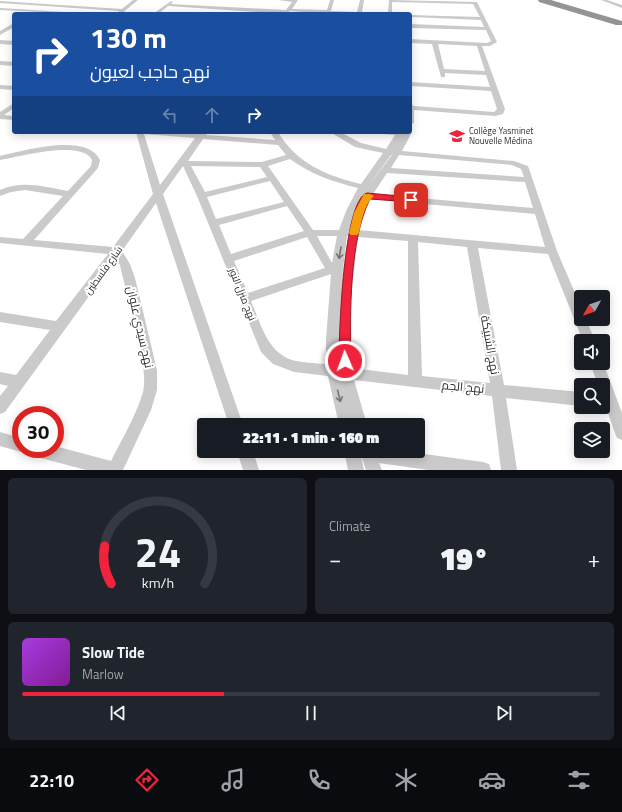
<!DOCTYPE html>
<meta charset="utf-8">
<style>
:root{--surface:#171b24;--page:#20242c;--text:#f1f3f6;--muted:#9ea1a6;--line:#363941;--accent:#ef233b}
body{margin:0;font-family:"Titillium Web",Cairo,sans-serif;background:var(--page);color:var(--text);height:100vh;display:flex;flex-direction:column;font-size:15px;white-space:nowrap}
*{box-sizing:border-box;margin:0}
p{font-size:13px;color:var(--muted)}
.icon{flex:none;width:22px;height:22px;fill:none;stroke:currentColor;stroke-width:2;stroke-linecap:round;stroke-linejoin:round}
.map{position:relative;height:470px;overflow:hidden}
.details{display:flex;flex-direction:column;gap:8px;padding:8px;background:#0d0f14;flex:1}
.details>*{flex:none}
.top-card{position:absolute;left:12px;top:12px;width:400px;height:122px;border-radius:4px;box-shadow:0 2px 10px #0003;background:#1a4fa0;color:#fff;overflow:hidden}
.needle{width:26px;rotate:230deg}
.buttons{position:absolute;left:574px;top:290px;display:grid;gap:8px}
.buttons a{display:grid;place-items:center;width:36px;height:36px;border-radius:4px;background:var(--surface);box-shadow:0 2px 10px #0003;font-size:20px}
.speed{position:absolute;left:12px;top:406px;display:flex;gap:8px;font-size:20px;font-weight:700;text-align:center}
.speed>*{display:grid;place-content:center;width:52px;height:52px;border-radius:50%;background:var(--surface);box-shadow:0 2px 10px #0003;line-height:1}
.speed .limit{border:6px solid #d22;background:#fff;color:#111}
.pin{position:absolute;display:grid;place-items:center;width:34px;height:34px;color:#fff;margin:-17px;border-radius:8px;box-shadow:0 2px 6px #0006}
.me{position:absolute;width:44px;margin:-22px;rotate:358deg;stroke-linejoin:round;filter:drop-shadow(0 0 3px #0008)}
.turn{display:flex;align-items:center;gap:14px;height:84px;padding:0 12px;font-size:18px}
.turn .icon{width:52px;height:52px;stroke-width:2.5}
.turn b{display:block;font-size:28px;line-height:34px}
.lanes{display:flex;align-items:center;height:38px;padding:0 12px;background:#0003;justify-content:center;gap:20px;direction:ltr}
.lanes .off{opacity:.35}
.big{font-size:30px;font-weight:800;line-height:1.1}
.details .tile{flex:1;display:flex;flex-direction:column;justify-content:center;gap:6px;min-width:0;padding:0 14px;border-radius:6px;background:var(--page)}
.details .dial{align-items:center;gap:0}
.dial svg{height:104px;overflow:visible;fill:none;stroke:var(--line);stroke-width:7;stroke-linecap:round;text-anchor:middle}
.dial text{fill:var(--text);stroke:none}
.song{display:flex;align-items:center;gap:12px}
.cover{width:48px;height:48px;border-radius:6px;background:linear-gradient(135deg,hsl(280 70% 55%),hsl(290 70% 35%))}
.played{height:4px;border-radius:2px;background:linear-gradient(90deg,var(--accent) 35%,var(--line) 35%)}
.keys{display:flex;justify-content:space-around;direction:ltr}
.heat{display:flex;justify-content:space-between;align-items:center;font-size:22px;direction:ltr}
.details .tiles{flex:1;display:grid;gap:8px;grid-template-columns:1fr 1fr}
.tile:last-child{grid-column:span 2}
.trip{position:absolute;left:197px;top:418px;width:228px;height:40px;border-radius:4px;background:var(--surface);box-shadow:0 2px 10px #0003;font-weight:800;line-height:40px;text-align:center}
.menu{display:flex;height:64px;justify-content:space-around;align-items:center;background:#090b0e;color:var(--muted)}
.menu .icon{width:28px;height:28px}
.menu .selected{color:var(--accent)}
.menu b{font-size:18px;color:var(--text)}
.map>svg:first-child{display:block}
</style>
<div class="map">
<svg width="622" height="470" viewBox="0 0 622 470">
<rect width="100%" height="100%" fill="#fff"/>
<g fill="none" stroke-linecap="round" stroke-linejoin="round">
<path fill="#cacaca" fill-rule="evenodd" d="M133,0h5l-17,14h-4l2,-3 -119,-8v-2l122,8z
M278,0h20l-6,9 35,1 3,-10h4l-3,11 26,1 3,-12h4l-2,12 16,2h-52l-36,-3 -2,3h-4l-116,-8 -10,8h-5l18,-13 2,1 -2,2 115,6 6,-8z
M389,0l88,2 20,40 -7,4h-8l23,63 -2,5 -8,2 -81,-6v13l-4,2v-22l4,3 80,6 3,-3 -6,-18 -81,-5v-4l80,5 -4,-12 -41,-2v4h-4l-9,-33 -22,-1v-4l77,4 4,-2 -5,-11 -76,-2v-4l74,3 -3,-7 -71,-3v-2l70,2 -7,-13 -81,-2v12h-4zM438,44l39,2 8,25 -41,-2z
M601,0h6l15,5v3z
M0,8l81,5 2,1 -83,-4z
M14,23v4l-14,8v-4z
M0,40l14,1v4l-14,-1z
M0,61l14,1v4l-14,-1z
M0,85l14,1v4l-14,-1z
M14,103v5l-10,7 10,1v4l-14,-1v-7z
M410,130l2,2 -10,19 112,10 14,5 29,85 24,56v12h5l9,22h-12l-35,-87 -70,-6 26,137 77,7v14l-75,-8 11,72h-16l-9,-74 -138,-16 13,45h-28l-11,-49 -34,-4 -21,-8 -12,-12 -64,-156 -14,-30 -20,28 80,231h-14l-73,-222 -34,48 8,13 5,14 17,71 5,22v19l-6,20 -28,60h-37l-49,-13 -5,-3 -3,-5h26v-3l56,15c11,-22 25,-45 32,-69 6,-25 -13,-87 -20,-114l-3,-13 -4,-6 -111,153 -5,2v-18l8,-10 -8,-2v-12l16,3 34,-45 -50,-8v-10l56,9 52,-67 -108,-11v-6l23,2 40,-43 -38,-6 -14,2 -11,4v-6c22,-10 45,-3 68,1l23,-25 1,-6c-10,-21 -74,-3 -92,0v-4c23,-5 87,-24 100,4l-2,8 -64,72 79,7 40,-53 -17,-62h37l26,2 1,-2h8l-2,3 69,5 -5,-8h8c18,31 49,44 83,52l22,-31 -28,-6 -25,-15h10l21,11 25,6 9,-14 -11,-1 -1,-2h21l-1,2 1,-2h6zM144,134l51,4 -35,47zM203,139l75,6 8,10 -24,7 -74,-1zM391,155h1l-23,30zM399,155l113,10 9,4 3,8 -133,-9zM290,159c20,15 44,23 68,29l-12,23 -7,19h-26l-45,-64zM191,166l69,1 7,10 -62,15zM387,173l138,9 8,26 -160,-14zM270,181l14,21 -68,17 -9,-22zM370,199l165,15 10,33 -186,-17 5,-18zM287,206l17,25 -73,23 -12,-29zM317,236h20l-5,27zM347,236h1l-7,50zM307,237l18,31 -77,25 -14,-32zM358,237l50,4v134l-56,-7c-6,-44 1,-88 6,-131zM418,242l49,5 23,136 -68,-7zM331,274l-5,66v24c-11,-1 -23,-1 -34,-4 -25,-8 -31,-36 -41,-59z
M603,362l19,51v27l-5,-2 -2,-5 -12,-34v-14h-5l-8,-22z
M0,432l21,6v11h6l-1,1 -5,2 -21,-6z
M237,451h16l6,19h-16z
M344,451h58l81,11 6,2 2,6h-63l-49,-7 3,7h-16l-6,-18 4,18h-16z"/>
<path fill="#949494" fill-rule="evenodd" d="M538,0h13l71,21v4h-6l-77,-23z"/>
</g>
<defs><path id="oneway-shaft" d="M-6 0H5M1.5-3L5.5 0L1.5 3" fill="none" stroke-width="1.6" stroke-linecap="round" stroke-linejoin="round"/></defs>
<g stroke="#747474">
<use href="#oneway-shaft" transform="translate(340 253) rotate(100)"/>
<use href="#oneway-shaft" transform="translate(339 396) rotate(76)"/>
</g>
<path fill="#ef233b" stroke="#9b1726" d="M367,193l44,4 4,3 -4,2 -41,-3c-21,42 -20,114 -19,162l-2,3 -4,2 -4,-2 -2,-3c0,-25 4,-161 28,-168z"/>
<path fill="#f59e0b" d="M364,194h6l4,2c-10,9 -12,23 -15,37l-2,2h-6l-2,-2 5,-20z"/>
<defs>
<symbol id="school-bare" viewBox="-9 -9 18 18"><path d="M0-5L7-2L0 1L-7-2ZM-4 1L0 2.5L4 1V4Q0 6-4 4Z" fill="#ef233b" stroke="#fff" stroke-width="2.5" paint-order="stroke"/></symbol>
</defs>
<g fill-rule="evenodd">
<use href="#school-bare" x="446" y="125" width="22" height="22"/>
</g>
<g text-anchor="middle" stroke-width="4" stroke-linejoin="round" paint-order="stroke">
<g font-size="9" fill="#2d2d2d" stroke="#fff" text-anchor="start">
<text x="469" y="134">Collège Yasminet<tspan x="469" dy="10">Nouvelle Médina</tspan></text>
</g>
<g font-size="10" fill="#2d2d2d" stroke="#fff">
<text transform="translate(103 270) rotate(-54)" y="4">شارع فلسطين</text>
<text transform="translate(243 294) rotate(68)" y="4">نهج منزل النور</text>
</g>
<g font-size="12" fill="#2d2d2d" stroke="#fff">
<text transform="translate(140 327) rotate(77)" y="4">نهج سيدي علوان</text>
<text transform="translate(490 345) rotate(80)" y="4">نهج الشبيكة</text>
<text transform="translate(463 387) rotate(5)" y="4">نهج الجم</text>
</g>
</g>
</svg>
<div class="buttons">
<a><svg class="needle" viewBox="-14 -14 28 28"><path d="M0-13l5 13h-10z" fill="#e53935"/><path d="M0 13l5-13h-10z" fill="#9ea1a6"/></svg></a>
<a><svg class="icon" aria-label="sound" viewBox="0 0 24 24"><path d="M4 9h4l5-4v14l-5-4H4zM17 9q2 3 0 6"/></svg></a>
<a><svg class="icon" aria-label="search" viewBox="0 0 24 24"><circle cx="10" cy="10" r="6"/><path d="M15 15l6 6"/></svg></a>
<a><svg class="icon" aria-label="layers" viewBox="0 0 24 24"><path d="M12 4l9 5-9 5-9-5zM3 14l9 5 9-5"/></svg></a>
</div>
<div class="speed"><div class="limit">30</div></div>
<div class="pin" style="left:411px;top:200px;background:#d93025"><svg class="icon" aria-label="arrive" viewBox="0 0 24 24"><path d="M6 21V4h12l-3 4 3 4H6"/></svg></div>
<svg class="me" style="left:345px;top:361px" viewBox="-20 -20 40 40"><circle r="17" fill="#ef233b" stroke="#fff" stroke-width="3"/><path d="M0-11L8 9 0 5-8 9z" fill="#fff"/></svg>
<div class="trip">22:11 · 1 min · 160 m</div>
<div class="top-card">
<div class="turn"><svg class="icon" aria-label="right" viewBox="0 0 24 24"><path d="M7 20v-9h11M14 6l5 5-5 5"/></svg><div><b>130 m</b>نهج حاجب لعيون</div></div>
<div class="lanes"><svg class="icon off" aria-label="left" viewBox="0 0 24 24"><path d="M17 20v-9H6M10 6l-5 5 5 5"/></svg><svg class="icon off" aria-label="ahead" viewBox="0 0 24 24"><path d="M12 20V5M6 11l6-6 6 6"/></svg><svg class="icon" aria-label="right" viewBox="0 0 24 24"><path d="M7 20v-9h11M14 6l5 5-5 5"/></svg></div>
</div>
</div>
<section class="details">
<div class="tiles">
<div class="tile dial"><svg viewBox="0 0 100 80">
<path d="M14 69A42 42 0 1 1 86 69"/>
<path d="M14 69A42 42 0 0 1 9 40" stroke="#ef233b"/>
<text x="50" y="56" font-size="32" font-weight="700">24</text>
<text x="50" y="72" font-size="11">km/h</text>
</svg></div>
<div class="tile"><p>Climate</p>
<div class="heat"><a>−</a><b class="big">19°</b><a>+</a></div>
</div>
<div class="tile">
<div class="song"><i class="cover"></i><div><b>Slow Tide</b><p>Marlow</p></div></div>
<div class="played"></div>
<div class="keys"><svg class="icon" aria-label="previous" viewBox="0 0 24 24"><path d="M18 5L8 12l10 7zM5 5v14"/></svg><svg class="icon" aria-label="pause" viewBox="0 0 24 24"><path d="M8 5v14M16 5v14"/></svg><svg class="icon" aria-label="next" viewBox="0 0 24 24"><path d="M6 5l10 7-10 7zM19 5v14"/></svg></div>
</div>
</div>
</section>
<nav class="menu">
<b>22:10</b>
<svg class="icon selected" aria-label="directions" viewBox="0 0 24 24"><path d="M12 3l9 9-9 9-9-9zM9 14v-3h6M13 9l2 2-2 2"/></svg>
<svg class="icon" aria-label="music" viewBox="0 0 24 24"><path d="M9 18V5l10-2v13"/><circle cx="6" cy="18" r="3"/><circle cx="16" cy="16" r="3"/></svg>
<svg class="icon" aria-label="phone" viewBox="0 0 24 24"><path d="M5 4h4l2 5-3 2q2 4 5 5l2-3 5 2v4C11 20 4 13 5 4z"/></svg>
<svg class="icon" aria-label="climate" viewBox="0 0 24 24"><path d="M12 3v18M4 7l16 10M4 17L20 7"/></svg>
<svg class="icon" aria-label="car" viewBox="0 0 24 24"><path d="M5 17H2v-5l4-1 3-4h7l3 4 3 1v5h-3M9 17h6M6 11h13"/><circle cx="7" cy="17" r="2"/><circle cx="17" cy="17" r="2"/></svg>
<svg class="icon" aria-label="filters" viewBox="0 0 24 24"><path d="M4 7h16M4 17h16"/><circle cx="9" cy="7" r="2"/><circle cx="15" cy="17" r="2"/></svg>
</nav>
